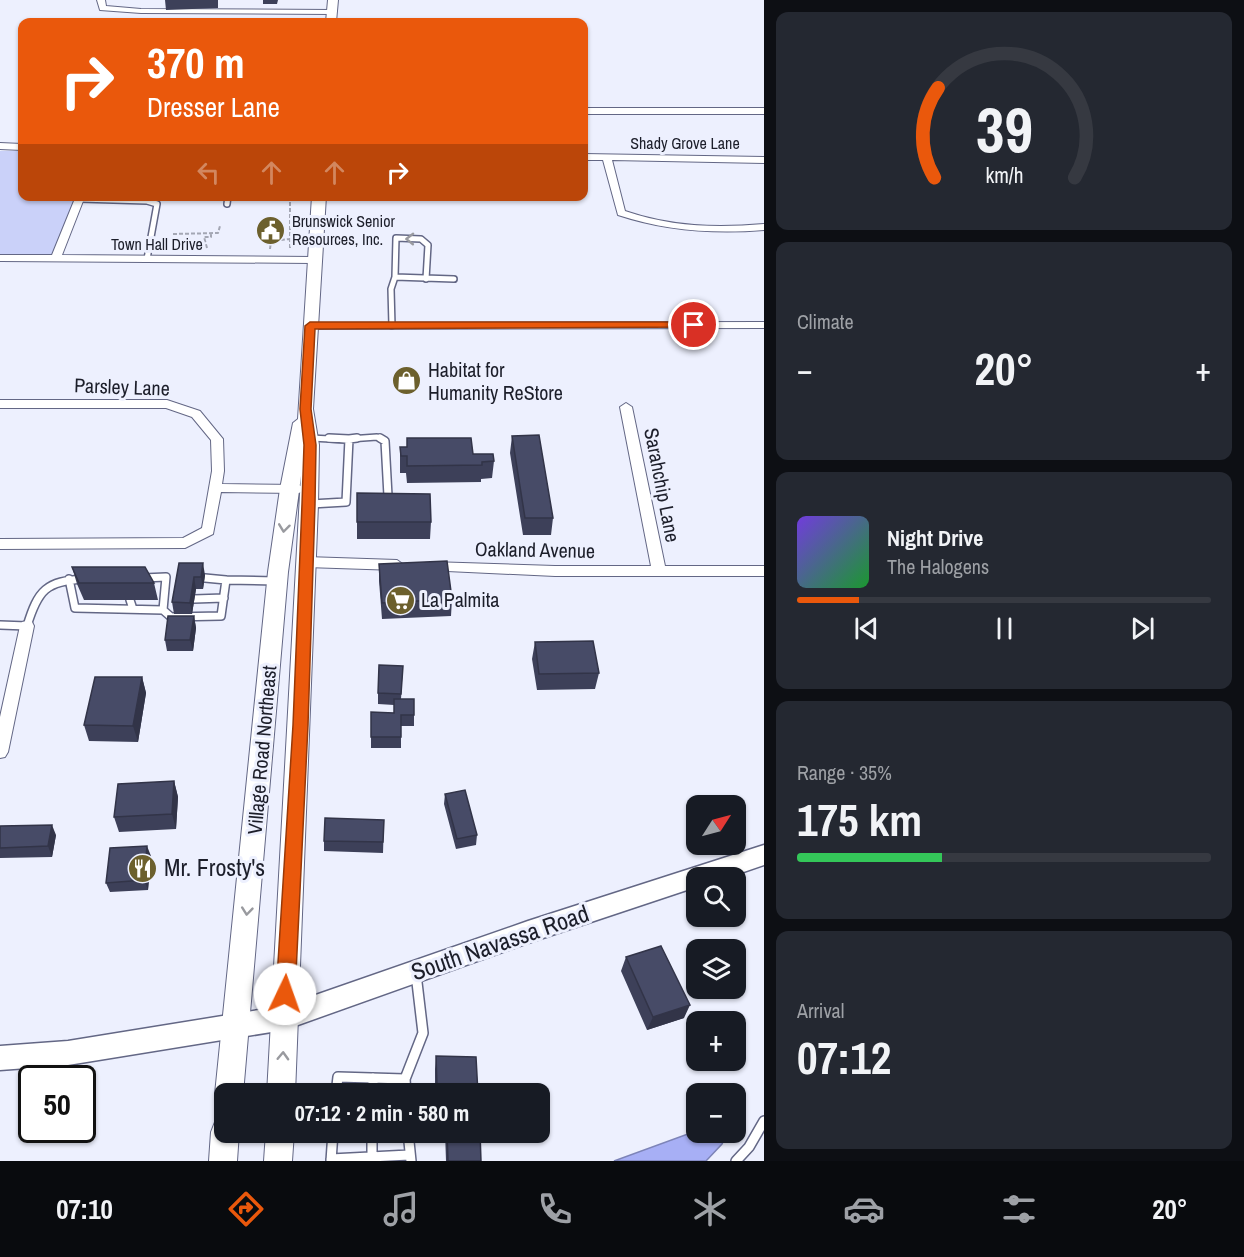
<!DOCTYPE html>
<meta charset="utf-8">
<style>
:root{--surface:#171b24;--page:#242831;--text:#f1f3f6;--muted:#9ea1a6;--line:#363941;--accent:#ea580c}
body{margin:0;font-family:"Archivo Narrow",sans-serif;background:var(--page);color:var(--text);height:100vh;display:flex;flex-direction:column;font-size:22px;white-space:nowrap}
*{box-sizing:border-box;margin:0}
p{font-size:20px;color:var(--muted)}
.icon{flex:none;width:33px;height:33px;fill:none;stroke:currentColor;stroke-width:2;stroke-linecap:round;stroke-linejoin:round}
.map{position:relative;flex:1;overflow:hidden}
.drawer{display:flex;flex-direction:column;gap:12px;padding:12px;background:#0d0f14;width:480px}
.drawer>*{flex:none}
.banner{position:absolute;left:18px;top:18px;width:570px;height:183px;border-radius:12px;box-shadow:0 2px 4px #0004;background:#ea580c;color:#fff;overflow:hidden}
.needle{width:39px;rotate:54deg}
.tools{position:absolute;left:686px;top:795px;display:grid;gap:12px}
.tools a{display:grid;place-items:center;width:60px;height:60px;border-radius:12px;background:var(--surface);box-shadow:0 2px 4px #0004;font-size:30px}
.speed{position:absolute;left:18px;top:1065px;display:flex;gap:12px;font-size:30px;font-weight:700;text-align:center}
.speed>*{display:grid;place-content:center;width:78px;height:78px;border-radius:50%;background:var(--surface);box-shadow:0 2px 4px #0004;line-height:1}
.speed .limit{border:3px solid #111;border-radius:9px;background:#fff;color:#111}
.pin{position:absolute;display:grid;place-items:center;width:51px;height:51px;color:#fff;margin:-26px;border:3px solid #fff;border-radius:50%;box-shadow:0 2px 6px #0007}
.me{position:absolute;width:66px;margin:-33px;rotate:3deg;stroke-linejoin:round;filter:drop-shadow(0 0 4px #0008)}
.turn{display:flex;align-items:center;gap:21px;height:126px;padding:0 30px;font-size:27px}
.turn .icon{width:78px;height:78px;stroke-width:2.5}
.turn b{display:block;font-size:42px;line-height:51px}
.lanes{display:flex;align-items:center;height:57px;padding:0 30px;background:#0003;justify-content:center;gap:30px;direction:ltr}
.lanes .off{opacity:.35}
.big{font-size:45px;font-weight:800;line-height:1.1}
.drawer .card{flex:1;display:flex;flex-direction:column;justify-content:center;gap:9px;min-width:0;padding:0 21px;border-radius:12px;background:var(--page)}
.drawer .dial{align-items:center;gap:0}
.dial svg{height:156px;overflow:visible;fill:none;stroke:var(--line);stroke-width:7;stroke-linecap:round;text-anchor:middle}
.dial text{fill:var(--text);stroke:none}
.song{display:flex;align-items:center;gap:18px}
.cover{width:72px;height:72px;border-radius:9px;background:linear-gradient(135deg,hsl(260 70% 55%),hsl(130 70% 35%))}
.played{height:6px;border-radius:3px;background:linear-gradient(90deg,var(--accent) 15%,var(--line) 15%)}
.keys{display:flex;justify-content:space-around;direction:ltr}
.heat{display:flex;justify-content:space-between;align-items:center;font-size:33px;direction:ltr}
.charge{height:9px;border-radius:4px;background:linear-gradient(90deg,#34c759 35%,var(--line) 0)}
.trip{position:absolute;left:214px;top:1083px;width:336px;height:60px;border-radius:12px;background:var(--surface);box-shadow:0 2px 4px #0004;font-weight:800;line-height:60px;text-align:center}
.dock{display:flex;height:96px;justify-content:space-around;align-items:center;background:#090b0e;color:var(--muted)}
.dock .icon{width:42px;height:42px}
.dock .on{color:var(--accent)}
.dock b{font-size:27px;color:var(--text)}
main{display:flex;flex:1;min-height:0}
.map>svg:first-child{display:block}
</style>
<main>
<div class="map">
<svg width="764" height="1161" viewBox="0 0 764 1161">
<rect width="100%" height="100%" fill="#edf0fe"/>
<path fill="#cad1f9" d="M0,151h22v45l58,1 -24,62 -56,-2z"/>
<path fill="#a7aff5" stroke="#7d84b8" stroke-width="1.5" d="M696,1131l31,2 -5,11 -16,17h-92z"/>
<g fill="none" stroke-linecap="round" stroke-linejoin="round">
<defs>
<path id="service-far2" d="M80,199l67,2 10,3 -10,55
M227,204l1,-8
M395,277l1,-39 25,1 7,6 -2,34
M392,326l-1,-37 4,-12 59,2
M311,438l38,2
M349,439l28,-2 6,3"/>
<path id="service-far1" d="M380,438l5,3 3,55 -3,5
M349,439l8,-1
M311,504l35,-2 3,-63 -20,-1
M143,578l23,-1 -3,33 8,7 50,-1 5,-36 49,1
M205,578l21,2
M69,579l6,29 88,2
M194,599l30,-1
M130,600l3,9
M0,625l27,1c11,-36 19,-45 57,-47"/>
<path id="service" d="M373,1078v16
M336,1094l2,-17 67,2
M406,1094l-1,-15 18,-46 -7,-59
M408,1132l3,29
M372,1141v16
M331,1159l78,-4
M331,1161l2,-29
M736,1161l13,-14 15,-26"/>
<path id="minor" d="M97,0h8l1,6 35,3 191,1 4,2 -4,2 -191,-1 -41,-3z
M584,108h180v6h-180z
M0,143l22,1v6l-22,-1z
M584,154l180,3v6l-152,-3 13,51c46,16 92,17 139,13v6c-50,4 -98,1 -146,-15l-15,-55h-19z
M76,196h9l-23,59 251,2 5,3 -5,3 -313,-2v-6h52z
M764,322v6l-454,1 -5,-3 5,-3z
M0,400h167l33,11 23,28 1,32 -2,13 77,1 6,4 -6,4 -78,-1 -8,42 -28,14 -185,1v-10l183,-1 19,-10 10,-57 -1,-31 -19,-23 -26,-9h-166z
M626,403l6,4 33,159h99v10h-209l-129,-6 -2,-3 7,-5 124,4h96l-31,-159z
M306,557l91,3 7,5 -7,5 -91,-3 -7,-5z
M27,621l5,1 2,4 -26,126 -3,5 -5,1v-41l20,-91 2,-4z"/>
<path id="tertiary" d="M764,845v20l-38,13h-30v9l-168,56 -244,87 -216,35 -68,5v-24l68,-5 216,-35 244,-85z"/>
<path id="secondary" d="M328,0h10l-2,22h-10z
M312,196h14l-13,213 6,36 -1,59 -23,590h-28l34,-618 -13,96 -45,522h-18v12l-6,-2 -4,-10 53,-522 12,-83 13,-66 5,-4z
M225,1118v14h14l-2,29h-28l2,-29 4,-10z
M266,1132h28l-2,29h-28z"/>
</defs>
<use href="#service-far2" stroke="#636785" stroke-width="8"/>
<use href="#service-far1" stroke="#636785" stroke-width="10"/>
<use href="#service" stroke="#636785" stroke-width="12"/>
<use href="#minor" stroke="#636785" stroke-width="2"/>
<use href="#tertiary" stroke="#636785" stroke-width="3"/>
<use href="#secondary" stroke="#636785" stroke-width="2"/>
<path stroke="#a4a7b4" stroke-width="2" stroke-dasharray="4 2" stroke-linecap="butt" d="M290,196v53
M173,234l45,-1 2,-7
M207,248l-3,-11h7v-3
M270,249l1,-8 19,-2"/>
<use href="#service-far2" stroke="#fff" stroke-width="5"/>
<use href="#service-far1" stroke="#fff" stroke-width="7"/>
<use href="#service" stroke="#fff" stroke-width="9"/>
<use href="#minor" fill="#fff" fill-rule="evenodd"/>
<use href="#tertiary" fill="#fff" fill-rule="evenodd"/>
<use href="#secondary" fill="#fff" fill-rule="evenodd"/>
</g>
<path fill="#3d4059" d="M165,0h53v8l-52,2z
M263,0h15l-1,4h-14z
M512,436l41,82 -2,17h-28l-13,-82z
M407,438l66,16 21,7 -2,17 -11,1v3l-74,1 -1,-10h-6v-26h7z
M357,522h74l-1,17h-73z
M179,563l26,12 -2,14h-7l-4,25h-18l-2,-12z
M379,564l73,35 -1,17 -69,3 -3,-38z
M72,567l82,16 4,17h-74l-7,-16z
M194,616l2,12 -3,23h-26l-2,-11z
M535,642l64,31 -4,16 -58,1 -5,-31z
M403,666l-2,33 13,16v11h-13v22h-30v-36l23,1v-8l-16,-1v-11z
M142,677l4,16 -8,49 -49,-1 -5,-16z
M174,781l4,16 -2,32 -57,3 -5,-15z
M445,794l32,41 -1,10 -20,4 -12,-45z
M384,820l-1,33 -59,-2v-10z
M0,826l56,9 -4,22 -52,1z
M151,856l-3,34 -38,2 -4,-9z
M626,957l58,61 -37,12 -26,-59z
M436,1056l42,38h-43v-25z
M445,1132h35l1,29h-35z"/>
<path fill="#323448" d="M203,563l2,12 -2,14 -2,-12z
M194,577l2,12 -4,25 -2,-11z
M194,616l2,12 -3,23 -3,-11z
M142,677l4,16 -8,49 -5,-16z
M174,781l4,16 -2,32 -4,-15z
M52,825l4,10 -4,22 -4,-11z
M147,846l4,10 -3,34 -4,-10z
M690,1005l-6,13 -37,12 6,-13z"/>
<path fill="#474b67" stroke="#323448" stroke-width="1.5" d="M539,435l14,83h-28l-13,-82z
M407,438h64l2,16h20l1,7 -12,1v3l-75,1v-10h-6l-1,-9h7z
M357,493l73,1 1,28h-74z
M447,561l5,38 -70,4 -3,-39z
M179,563h24l-2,14h-7l-4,26 -18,-1z
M72,567h73l9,16h-75z
M168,616h26l-4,24h-25z
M593,641l6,32 -60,1 -4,-32z
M379,665l24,1 -2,28 -23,-1z
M95,677h47l-9,49 -49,-1z
M394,699h20v16h-13v22h-30v-25l23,1z
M174,781l-2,33 -58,3 4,-33z
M465,790l12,45 -20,4 -12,-45z
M325,818l59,2 -1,22 -59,-1z
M52,825l-4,21 -48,2v-22z
M147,846l-3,34 -38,3 4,-35z
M661,946l29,59 -37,12 -27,-60z
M436,1056l40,1 2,37h-32l-1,-8h-8z
M447,1132h33l1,29h-33z"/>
<defs><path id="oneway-chevron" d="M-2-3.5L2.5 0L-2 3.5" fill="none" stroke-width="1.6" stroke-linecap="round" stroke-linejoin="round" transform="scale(1.5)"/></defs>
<g stroke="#999a9f">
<use href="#oneway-chevron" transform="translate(410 239) rotate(-179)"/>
<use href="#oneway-chevron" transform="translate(284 528) rotate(97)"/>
<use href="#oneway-chevron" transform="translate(247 911) rotate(96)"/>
<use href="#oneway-chevron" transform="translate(283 1056) rotate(-88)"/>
</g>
<path fill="#ea580c" stroke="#983908" stroke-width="1.5" d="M694,322l4,1v4l-383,2 -4,80 5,36 -1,59 -7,221 -13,269 -3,6 -7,3 -6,-3 -3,-6 17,-269 9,-221 2,-59 -4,-36 5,-83 5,-4z"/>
<defs>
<symbol id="civic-disc" viewBox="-11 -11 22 22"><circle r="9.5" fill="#6c602d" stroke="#edf0fe"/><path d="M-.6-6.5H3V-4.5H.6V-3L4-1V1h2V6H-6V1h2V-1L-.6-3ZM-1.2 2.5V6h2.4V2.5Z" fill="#fff"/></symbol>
<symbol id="shop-disc" viewBox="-11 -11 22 22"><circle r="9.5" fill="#6c602d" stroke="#edf0fe"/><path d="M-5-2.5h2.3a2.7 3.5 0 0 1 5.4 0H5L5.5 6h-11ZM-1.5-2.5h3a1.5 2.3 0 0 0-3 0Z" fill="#fff"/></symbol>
<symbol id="supermarket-disc" viewBox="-11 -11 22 22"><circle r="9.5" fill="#6c602d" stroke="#edf0fe"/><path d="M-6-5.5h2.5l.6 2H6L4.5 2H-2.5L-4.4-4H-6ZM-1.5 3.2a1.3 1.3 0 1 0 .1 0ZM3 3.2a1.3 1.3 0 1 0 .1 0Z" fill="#fff"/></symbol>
<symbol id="restaurant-disc" viewBox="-11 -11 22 22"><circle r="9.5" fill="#6c602d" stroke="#edf0fe"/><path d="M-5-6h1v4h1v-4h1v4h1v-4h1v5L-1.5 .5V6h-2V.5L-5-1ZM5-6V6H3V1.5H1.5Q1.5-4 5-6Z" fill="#fff"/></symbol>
</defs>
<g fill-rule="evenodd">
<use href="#civic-disc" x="254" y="214" width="33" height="33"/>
<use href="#shop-disc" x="390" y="364" width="33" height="33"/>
<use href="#supermarket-disc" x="384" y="584" width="33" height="33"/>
<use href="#restaurant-disc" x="126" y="852" width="33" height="33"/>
</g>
<g text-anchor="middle" stroke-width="6" stroke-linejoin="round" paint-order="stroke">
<g font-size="16" fill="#1c1e2a" stroke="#edf0fe">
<text x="685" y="149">Shady Grove Lane</text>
<text x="157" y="250">Town Hall Drive</text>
</g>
<g font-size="16" fill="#1c1e2a" stroke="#edf0fe" text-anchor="start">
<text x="292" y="227">Brunswick Senior<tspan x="292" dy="18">Resources, Inc.</tspan></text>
</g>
<g font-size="20" fill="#1c1e2a" stroke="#edf0fe" text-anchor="start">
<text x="428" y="377">Habitat for<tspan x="428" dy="23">Humanity ReStore</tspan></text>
<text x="421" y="607">La Palmita</text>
</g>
<g font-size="20" fill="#1c1e2a" stroke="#edf0fe">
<text transform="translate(122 387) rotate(2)" y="7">Parsley Lane</text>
<text transform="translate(662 485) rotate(79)" y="7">Sarahchip Lane</text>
<text transform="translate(535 550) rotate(1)" y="7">Oakland Avenue</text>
<text transform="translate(262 750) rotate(-85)" y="7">Village Road Northeast</text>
</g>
<g font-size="24" fill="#1c1e2a" stroke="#edf0fe" text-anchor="start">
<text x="164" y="876">Mr. Frosty's</text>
</g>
<g font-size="24" fill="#1c1e2a" stroke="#edf0fe">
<text transform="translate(500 943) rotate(-19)" y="8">South Navassa Road</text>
</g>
</g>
</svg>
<div class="tools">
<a><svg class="needle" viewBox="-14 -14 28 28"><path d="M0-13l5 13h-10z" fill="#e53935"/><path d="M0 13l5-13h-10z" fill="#9ea1a6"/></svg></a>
<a><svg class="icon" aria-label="search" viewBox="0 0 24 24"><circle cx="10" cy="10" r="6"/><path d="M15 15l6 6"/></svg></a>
<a><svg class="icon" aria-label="layers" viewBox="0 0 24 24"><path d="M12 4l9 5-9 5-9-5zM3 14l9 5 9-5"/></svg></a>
<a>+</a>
<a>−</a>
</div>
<div class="speed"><div class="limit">50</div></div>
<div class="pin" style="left:694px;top:325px;background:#d93025"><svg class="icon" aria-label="arrive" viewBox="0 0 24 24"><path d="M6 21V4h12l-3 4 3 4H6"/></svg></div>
<svg class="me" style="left:285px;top:994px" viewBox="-20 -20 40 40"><circle r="19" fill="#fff"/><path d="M0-13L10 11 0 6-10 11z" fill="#ea580c"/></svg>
<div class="trip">07:12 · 2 min · 580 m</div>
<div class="banner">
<div class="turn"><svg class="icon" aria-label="right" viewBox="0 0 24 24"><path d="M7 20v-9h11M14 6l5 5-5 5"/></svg><div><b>370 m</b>Dresser Lane</div></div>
<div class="lanes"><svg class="icon off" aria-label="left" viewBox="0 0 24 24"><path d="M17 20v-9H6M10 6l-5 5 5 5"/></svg><svg class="icon off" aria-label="ahead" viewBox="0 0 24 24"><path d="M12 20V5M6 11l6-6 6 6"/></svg><svg class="icon off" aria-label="ahead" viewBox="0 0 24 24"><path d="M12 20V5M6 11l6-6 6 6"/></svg><svg class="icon" aria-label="right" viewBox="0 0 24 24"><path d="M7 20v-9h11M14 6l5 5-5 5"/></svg></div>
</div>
</div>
<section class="drawer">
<div class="card dial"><svg viewBox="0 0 100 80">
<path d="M14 69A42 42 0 1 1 86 69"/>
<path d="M14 69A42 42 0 0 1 16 23" stroke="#ea580c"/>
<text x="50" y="56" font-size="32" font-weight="700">39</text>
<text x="50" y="72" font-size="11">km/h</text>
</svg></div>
<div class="card"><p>Climate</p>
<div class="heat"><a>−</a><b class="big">20°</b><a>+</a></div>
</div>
<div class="card">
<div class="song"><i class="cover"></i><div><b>Night Drive</b><p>The Halogens</p></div></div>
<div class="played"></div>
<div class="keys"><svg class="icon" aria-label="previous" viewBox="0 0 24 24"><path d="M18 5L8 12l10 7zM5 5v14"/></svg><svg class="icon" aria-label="pause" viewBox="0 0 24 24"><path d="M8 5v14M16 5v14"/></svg><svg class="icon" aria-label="next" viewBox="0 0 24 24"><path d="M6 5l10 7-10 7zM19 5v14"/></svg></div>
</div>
<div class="card"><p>Range · 35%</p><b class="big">175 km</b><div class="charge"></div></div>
<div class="card"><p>Arrival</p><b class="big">07:12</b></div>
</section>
</main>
<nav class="dock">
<b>07:10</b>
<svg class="icon on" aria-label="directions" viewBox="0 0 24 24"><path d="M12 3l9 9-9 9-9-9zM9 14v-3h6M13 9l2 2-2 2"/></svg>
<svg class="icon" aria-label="music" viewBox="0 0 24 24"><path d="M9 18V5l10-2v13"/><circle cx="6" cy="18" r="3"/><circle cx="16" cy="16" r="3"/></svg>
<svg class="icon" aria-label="phone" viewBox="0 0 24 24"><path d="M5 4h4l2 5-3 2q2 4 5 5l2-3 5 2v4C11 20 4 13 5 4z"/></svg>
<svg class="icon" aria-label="climate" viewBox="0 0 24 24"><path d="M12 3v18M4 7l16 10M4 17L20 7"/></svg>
<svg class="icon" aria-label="car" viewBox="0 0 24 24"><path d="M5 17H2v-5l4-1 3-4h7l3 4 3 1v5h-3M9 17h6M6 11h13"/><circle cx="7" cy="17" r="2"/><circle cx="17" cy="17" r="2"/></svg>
<svg class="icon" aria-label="filters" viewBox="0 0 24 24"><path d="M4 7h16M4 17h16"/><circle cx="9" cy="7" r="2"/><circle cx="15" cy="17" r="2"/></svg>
<b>20°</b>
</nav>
